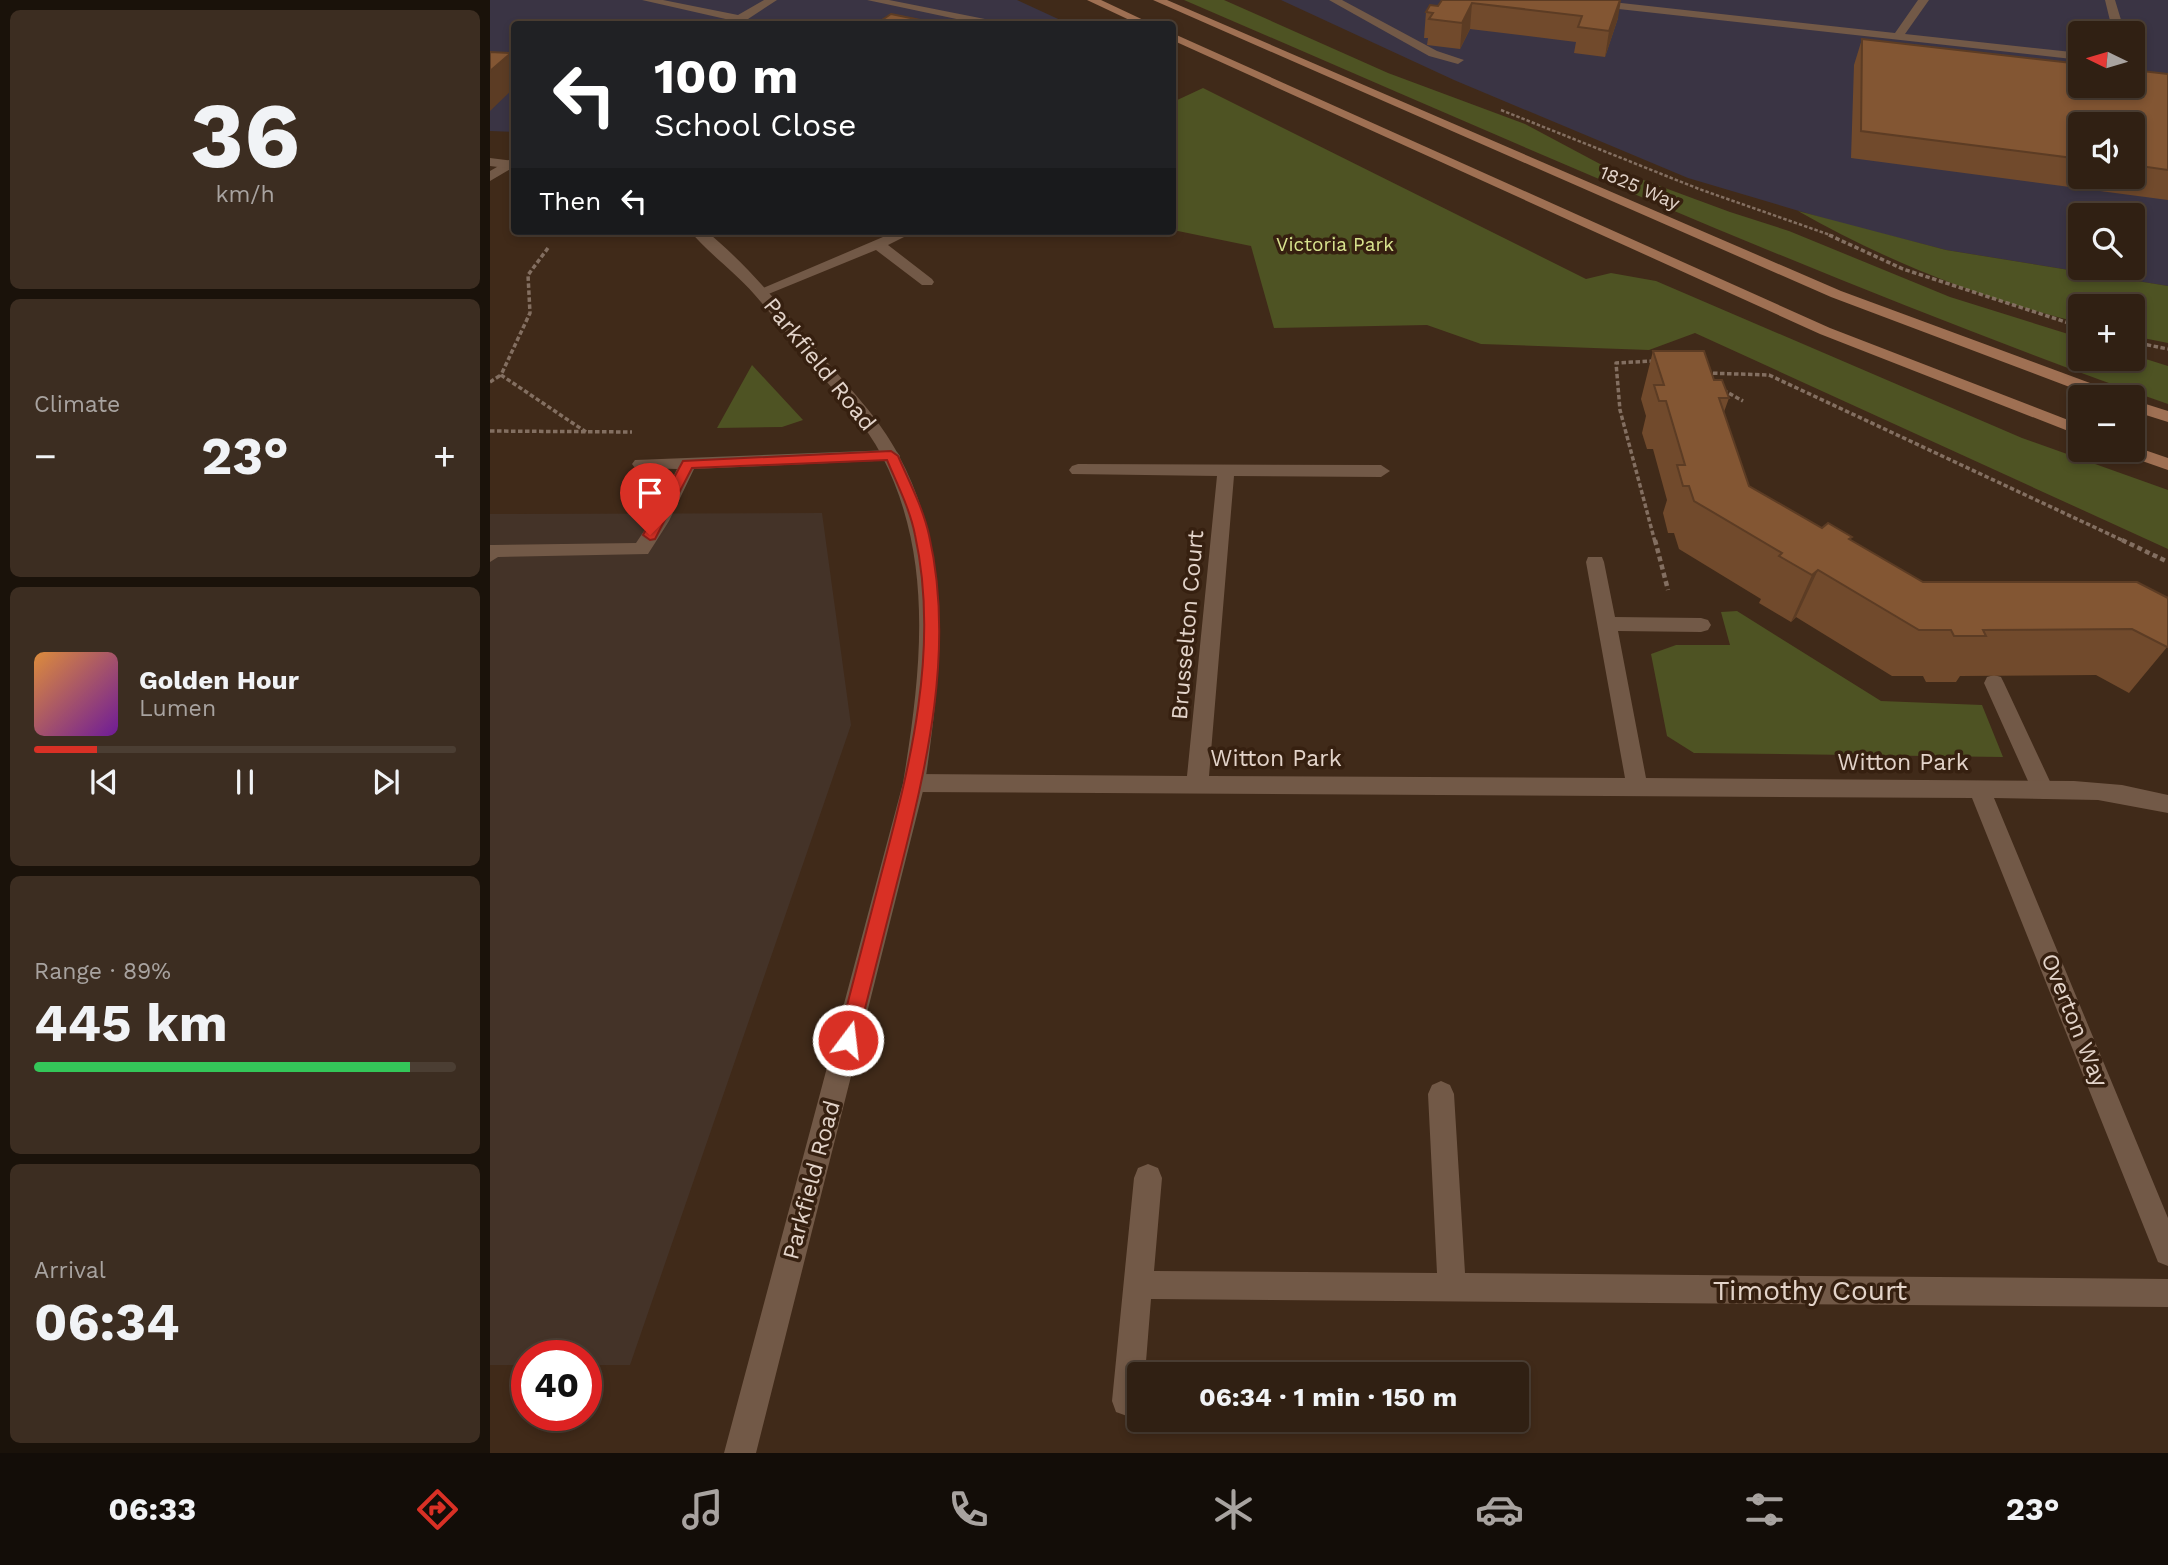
<!DOCTYPE html>
<meta charset="utf-8">
<style>
:root{--surface:#302013;--page:#3c2d21;--text:#f1f3f6;--muted:#a8a3a0;--line:#4b3e33;--accent:#d93025}
body{margin:0;font-family:"Work Sans",sans-serif;background:var(--page);color:var(--text);height:100vh;display:flex;flex-direction:column;font-size:26px;white-space:nowrap}
*{box-sizing:border-box;margin:0}
p{font-size:23px;color:var(--muted)}
.icon{flex:none;width:38px;height:38px;fill:none;stroke:currentColor;stroke-width:2;stroke-linecap:round;stroke-linejoin:round}
.map{position:relative;flex:1;overflow:hidden}
.drawer{display:flex;flex-direction:column;gap:10px;padding:10px;background:#1a120a;width:490px}
.drawer>*{flex:none}
.banner{position:absolute;left:21px;top:21px;width:665px;height:214px;border-radius:7px;box-shadow:0 4px 10px #0003,0 0 0 2px var(--line);background:#202124;color:#fff;overflow:hidden}
.needle{width:46px;rotate:275deg}
.controls{position:absolute;left:1578px;top:21px;display:grid;gap:14px}
.controls a{display:grid;place-items:center;width:77px;height:77px;border-radius:7px;background:var(--surface);box-shadow:0 4px 10px #0003,0 0 0 2px var(--line);font-size:35px}
.speed{position:absolute;left:21px;top:1340px;display:flex;gap:14px;font-size:35px;font-weight:700;text-align:center}
.speed>*{display:grid;place-content:center;width:91px;height:91px;border-radius:50%;background:var(--surface);box-shadow:0 4px 10px #0003,0 0 0 2px var(--line);line-height:1}
.speed .limit{border:10px solid #d22;background:#fff;color:#111}
.pin{position:absolute;display:grid;place-items:center;width:60px;height:60px;color:#fff;margin:-72px -30px;border-radius:50% 50% 50% 0;rotate:-45deg;box-shadow:0 0 7px #0007}
.pin .icon{rotate:45deg}
.me{position:absolute;width:77px;margin:-38px;rotate:15deg;stroke-linejoin:round;filter:drop-shadow(0 0 5px #0008)}
.turn{display:flex;align-items:center;gap:24px;height:147px;padding:0 28px;font-size:32px}
.turn .icon{width:91px;height:91px;stroke-width:2.5}
.turn b{display:block;font-size:49px;line-height:60px}
.then{display:flex;align-items:center;height:66px;padding:0 28px;background:#0003;gap:14px;font-size:26px}
.big{font-size:52px;font-weight:700;line-height:1.1}
.drawer .widget{flex:1;display:flex;flex-direction:column;justify-content:center;gap:10px;min-width:0;padding:0 24px;border-radius:10px;background:var(--page)}
.drawer .dial{align-items:center;gap:0}
.dial b{font-size:91px;line-height:1}
.song{display:flex;align-items:center;gap:21px}
.cover{width:84px;height:84px;border-radius:10px;background:linear-gradient(135deg,hsl(30 70% 55%),hsl(280 70% 35%))}
.played{height:7px;border-radius:4px;background:linear-gradient(90deg,var(--accent) 15%,var(--line) 15%)}
.keys{display:flex;justify-content:space-around;direction:ltr}
.heat{display:flex;justify-content:space-between;align-items:center;font-size:38px;direction:ltr}
.charge{height:10px;border-radius:5px;background:linear-gradient(90deg,#34c759 89%,var(--line) 0)}
.trip{position:absolute;left:637px;top:1362px;width:402px;height:70px;border-radius:7px;background:var(--surface);box-shadow:0 4px 10px #0003,0 0 0 2px var(--line);font-weight:700;line-height:70px;text-align:center}
.tabs{display:flex;height:112px;justify-content:space-around;align-items:center;background:#130d08;color:var(--muted)}
.tabs .icon{width:49px;height:49px}
.tabs .on{color:var(--accent)}
.tabs b{font-size:32px;color:var(--text)}
main{display:flex;flex:1;min-height:0}
.map>svg:first-child{display:block}
</style>
<main>
<section class="drawer">
<div class="widget dial"><b>36</b><p>km/h</p></div>
<div class="widget"><p>Climate</p>
<div class="heat"><a>−</a><b class="big">23°</b><a>+</a></div>
</div>
<div class="widget">
<div class="song"><i class="cover"></i><div><b>Golden Hour</b><p>Lumen</p></div></div>
<div class="played"></div>
<div class="keys"><svg class="icon" aria-label="previous" viewBox="0 0 24 24"><path d="M18 5L8 12l10 7zM5 5v14"/></svg><svg class="icon" aria-label="pause" viewBox="0 0 24 24"><path d="M8 5v14M16 5v14"/></svg><svg class="icon" aria-label="next" viewBox="0 0 24 24"><path d="M6 5l10 7-10 7zM19 5v14"/></svg></div>
</div>
<div class="widget"><p>Range · 89%</p><b class="big">445 km</b><div class="charge"></div></div>
<div class="widget"><p>Arrival</p><b class="big">06:34</b></div>
</section>
<div class="map">
<svg width="1678" height="1453" viewBox="0 0 1678 1453">
<rect width="100%" height="100%" fill="#402a19"/>
<path fill="#3a3444" fill-rule="evenodd" d="M0,0h527l52,24h-555v108l-24,-1z
M791,0h887v286l-222,-36 -110,-28 -148,-44 -234,-98zM1591,33h52v53h-52zM1591,124h52v53h-52zM1591,215h52v53h-52z"/>
<path fill="#443328" d="M332,513l29,212 -221,640h-44v-9h-59v9h-37v-851z"/>
<path fill="#4e5323" d="M694,0h40l164,73 137,51 75,40 130,48 59,19 161,66 131,41v21h52v-4l35,11v38c-335,-118 -658,-264 -984,-404z
M713,88l383,191 25,-6 45,8 366,157 146,52v59l-473,-216 -46,17 -168,-6 -54,-19 -153,3 -23,-82 -78,-16v-128z
M1308,211l148,39 222,36v57l-35,-7v-30h-52v17c-100,-24 -195,-62 -283,-112z
M262,365l51,55 -21,7 -65,1z
M1247,611l144,90 101,4 21,52 -309,-4 -27,-17 -16,-82 25,-9h54l-9,-33z"/>
<g fill="none" stroke-linecap="round" stroke-linejoin="round">
<path stroke="#836f61" stroke-width="2.5" stroke-dasharray="3.5 2" stroke-linecap="butt" d="M1011,110l198,79 134,47"/>
<path stroke="#836f61" stroke-width="3.5" stroke-dasharray="4.5 2.5" stroke-linecap="butt" d="M1339,235l74,34 178,58
M58,248l-20,27 2,38 -29,62 85,57
M1643,342l35,7
M1164,361l-38,2 4,47 35,132
M1216,373l63,2 357,167
M0,382l11,-7
M1233,390l20,11
M0,431l142,1"/>
<path stroke="#836f61" stroke-width="4.5" stroke-dasharray="5 3.5" stroke-linecap="butt" d="M1165,540l13,50
M1632,540l46,22"/>
<path fill="#725947" fill-rule="evenodd" d="M152,0h21l75,15 26,-15h13l-32,21 -19,3 4,-4z
M377,0h22l106,21 6,3h-21z
M839,0h13l95,51 27,9 -6,4 -29,-8z
M1069,0h35l301,33 23,-33h11l-24,34 176,19v7l-517,-57z
M1615,0h10l10,33h-12z
M401,450l6,2 3,4 -3,4 -203,9 -25,52 -21,33 -150,3 -8,5v-17h3l143,-2 16,-24 25,-50 -42,-1 -3,-4 3,-4z
M1504,675l7,2 3,6 50,107 -3,6 -8,3 -8,-3 -3,-6 -48,-107 3,-6z"/>
<path fill="#725947" fill-rule="evenodd" d="M19,160l5,2v5l-24,14v-10z
M407,231h19l-28,14 44,34 2,3 -2,3h-10l-46,-35 -110,45 -5,1 -7,-4z
M588,464l303,1 9,6 -9,6 -147,-1 -25,300 416,2 -39,-216 2,-5h14l2,5 11,55 86,1 7,2 3,5 -3,5 -7,2 -83,-1 28,147 428,3 48,4 46,10v18l-70,-13 -104,-2 174,420v48l-10,-4 -186,-464 -1058,-6 -8,-3 -3,-6 3,-6 8,-3 273,2 30,-300 -145,-2 -3,-4 3,-4z
M951,1081l9,4 4,9 11,179 703,6v28l-1017,-8 -6,75h-6v34l-1,4 -11,4 -11,-4 -4,-11 22,-223 4,-10 10,-4 10,4 4,10 -8,93 283,2 -9,-179 4,-9z"/>
<path fill="#725947" fill-rule="evenodd" d="M0,158l24,3v8l-24,-3z
M200,231h16c43,35 77,78 112,120 28,34 61,66 81,105 55,102 42,217 26,327l-169,670h-32l179,-670c18,-110 32,-224 -21,-327 -16,-31 -41,-58 -64,-84 -21,-26 -42,-53 -64,-78 -19,-22 -47,-42 -64,-63z"/>
<path fill="#9f7053" fill-rule="evenodd" d="M597,0h14l51,24h-14z
M663,0h14l674,291 276,102 2,4h-23l-265,-100z
M682,33l658,295 251,97v11l-261,-102 -648,-294z
M1643,400l35,11v11l-35,-11z
M1643,446l35,12v12l-46,-16 -3,-4h14z"/>
</g>
<path fill="#714a2c" fill-rule="evenodd" d="M952,0l176,18 -13,39 -31,-4 2,-11 -106,-13 -10,20 -33,-4 1,-7h-4l2,-26 12,-6z
M1372,39l306,35v126l-317,-42 3,-93zM1591,124h52v53h-52z
M1163,351l61,29 15,18 -5,14 25,74 73,42 28,12 73,42h214l31,64 -39,47 -33,-18 -136,1 -4,6h-30l-3,-6h-31l-96,-59 -5,5 -32,-19 2,-4 -82,-50 -5,-16h-6l-5,-20 4,-13 -14,-51h-6l-5,-16 4,-17 -5,-17z"/>
<path fill="#5c3c24" d="M1130,0h1l-3,18 -13,39 4,-26z
M982,3l-2,26 -10,20 2,-26z
M21,53l3,7v28l-24,23v-40z
M1328,570l-22,47 -5,5 21,-47z"/>
<path fill="#835633" stroke="#5c3c24" stroke-width="2" d="M952,0h178l-11,31 -31,-4 4,-11 -110,-13 -10,20 -33,-4 4,-6 -7,-1 4,-7 8,1z
M401,14l49,10h-64z
M1372,39l219,25v22h52v-16l35,4v96l-35,-5v-41h-52v35l-220,-28z
M0,52l21,1 -21,18z
M1163,351h51l10,29h8l7,18h-10l30,88 73,42 6,-5 24,14 -3,2 74,43h214l31,16v48l-1,1 -35,-18 -149,1 3,6h-32l-3,-6h-32l-101,-60 -6,5 -33,-19 3,-3 -88,-52 -5,-15h-6l-6,-21h8l-19,-64h-7l-5,-16h10z"/>
<path fill="#d93025" stroke="#8d1f18" stroke-width="2" d="M401,451l7,5c11,25 25,52 31,79 26,113 -2,230 -30,340 -14,55 -28,110 -42,165l-3,6 -6,3 -7,-3 -3,-6c14,-55 29,-110 43,-165 29,-109 59,-227 34,-340 -5,-26 -18,-51 -28,-75l-195,8 -37,71 -5,1 -7,-5 40,-74z"/>
<g text-anchor="middle" stroke-width="7" stroke-linejoin="round" paint-order="stroke">
<g font-size="19" fill="#e3d4ca" stroke="#362010">
<text transform="translate(1150 187) rotate(23)" y="7">1825 Way</text>
</g>
<g font-size="19" fill="#d9e48f" stroke="#362010">
<text x="845" y="251">Victoria Park</text>
</g>
<g font-size="23" fill="#e3d4ca" stroke="#362010">
<text transform="translate(330 364) rotate(51)" y="8">Parkfield Road</text>
<text transform="translate(697 625) rotate(-85)" y="8">Brusselton Court</text>
<text x="786" y="766">Witton Park</text>
<text x="1413" y="770">Witton Park</text>
<text transform="translate(1585 1020) rotate(68)" y="8">Overton Way</text>
<text transform="translate(321 1180) rotate(-75)" y="8">Parkfield Road</text>
</g>
<g font-size="28" fill="#e3d4ca" stroke="#362010">
<text x="1320" y="1300">Timothy Court</text>
</g>
</g>
</svg>
<div class="controls">
<a><svg class="needle" viewBox="-14 -14 28 28"><path d="M0-13l5 13h-10z" fill="#e53935"/><path d="M0 13l5-13h-10z" fill="#a8a3a0"/></svg></a>
<a><svg class="icon" aria-label="sound" viewBox="0 0 24 24"><path d="M4 9h4l5-4v14l-5-4H4zM17 9q2 3 0 6"/></svg></a>
<a><svg class="icon" aria-label="search" viewBox="0 0 24 24"><circle cx="10" cy="10" r="6"/><path d="M15 15l6 6"/></svg></a>
<a>+</a>
<a>−</a>
</div>
<div class="speed"><div class="limit">40</div></div>
<div class="pin" style="left:160px;top:535px;background:#d93025"><svg class="icon" aria-label="arrive" viewBox="0 0 24 24"><path d="M6 21V4h12l-3 4 3 4H6"/></svg></div>
<svg class="me" style="left:358px;top:1040px" viewBox="-20 -20 40 40"><circle r="17" fill="#d93025" stroke="#fff" stroke-width="3"/><path d="M0-11L8 9 0 5-8 9z" fill="#fff"/></svg>
<div class="trip">06:34 · 1 min · 150 m</div>
<div class="banner">
<div class="turn"><svg class="icon" aria-label="left" viewBox="0 0 24 24"><path d="M17 20v-9H6M10 6l-5 5 5 5"/></svg><div><b>100 m</b>School Close</div></div>
<div class="then">Then<svg class="icon" aria-label="left" viewBox="0 0 24 24"><path d="M17 20v-9H6M10 6l-5 5 5 5"/></svg></div>
</div>
</div>
</main>
<nav class="tabs">
<b>06:33</b>
<svg class="icon on" aria-label="directions" viewBox="0 0 24 24"><path d="M12 3l9 9-9 9-9-9zM9 14v-3h6M13 9l2 2-2 2"/></svg>
<svg class="icon" aria-label="music" viewBox="0 0 24 24"><path d="M9 18V5l10-2v13"/><circle cx="6" cy="18" r="3"/><circle cx="16" cy="16" r="3"/></svg>
<svg class="icon" aria-label="phone" viewBox="0 0 24 24"><path d="M5 4h4l2 5-3 2q2 4 5 5l2-3 5 2v4C11 20 4 13 5 4z"/></svg>
<svg class="icon" aria-label="climate" viewBox="0 0 24 24"><path d="M12 3v18M4 7l16 10M4 17L20 7"/></svg>
<svg class="icon" aria-label="car" viewBox="0 0 24 24"><path d="M5 17H2v-5l4-1 3-4h7l3 4 3 1v5h-3M9 17h6M6 11h13"/><circle cx="7" cy="17" r="2"/><circle cx="17" cy="17" r="2"/></svg>
<svg class="icon" aria-label="filters" viewBox="0 0 24 24"><path d="M4 7h16M4 17h16"/><circle cx="9" cy="7" r="2"/><circle cx="15" cy="17" r="2"/></svg>
<b>23°</b>
</nav>
